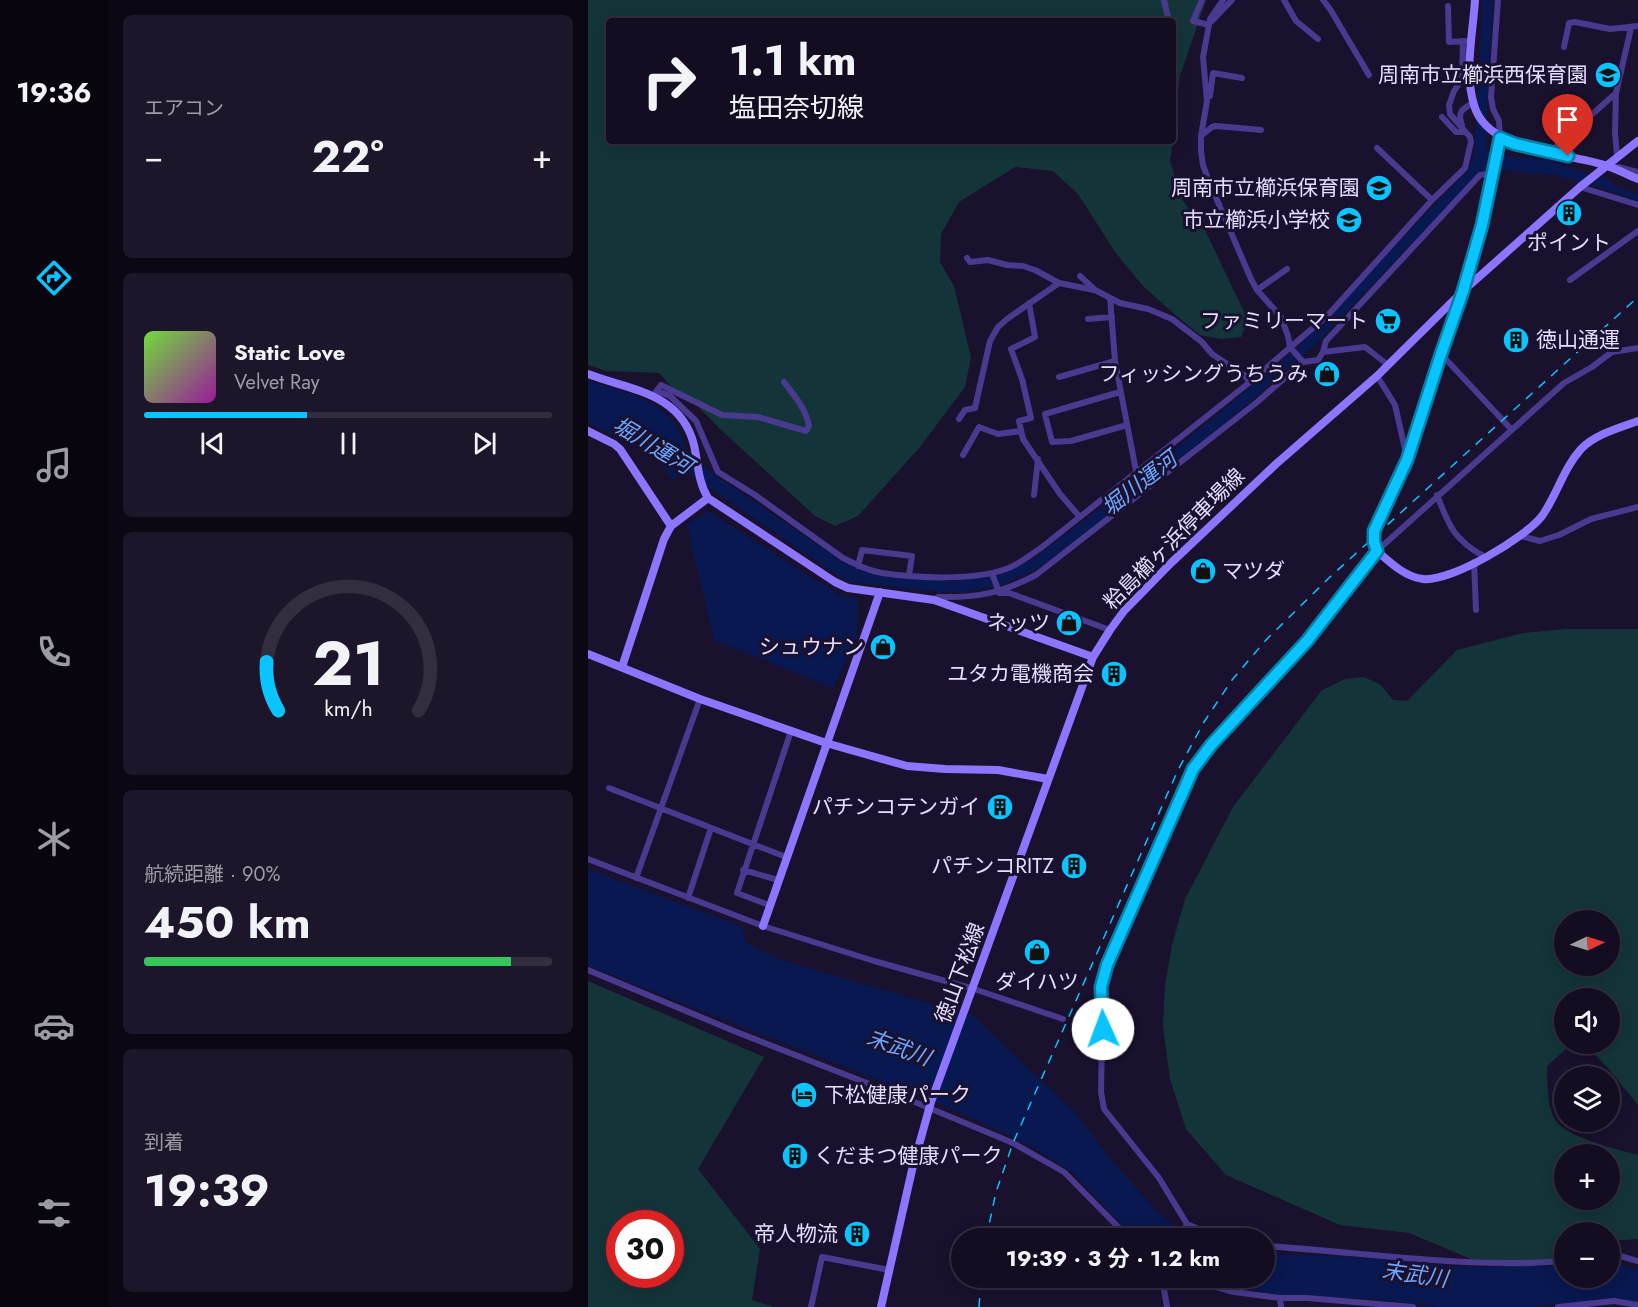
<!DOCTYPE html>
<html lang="ja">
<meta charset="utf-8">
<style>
:root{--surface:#140d22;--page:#1d162a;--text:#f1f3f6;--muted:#9d9ca5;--line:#332d40;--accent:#0ac4ff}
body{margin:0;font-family:Jost,"Noto Sans JP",sans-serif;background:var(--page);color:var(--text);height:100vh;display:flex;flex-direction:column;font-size:22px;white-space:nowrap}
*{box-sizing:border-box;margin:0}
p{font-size:20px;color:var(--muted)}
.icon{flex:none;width:33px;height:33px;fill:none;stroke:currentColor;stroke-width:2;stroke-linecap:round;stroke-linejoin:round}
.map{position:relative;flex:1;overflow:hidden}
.side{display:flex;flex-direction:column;gap:15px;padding:15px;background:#0b0713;width:480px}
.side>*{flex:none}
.guide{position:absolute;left:18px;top:18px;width:570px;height:126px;border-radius:6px;box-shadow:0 3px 15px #0003,0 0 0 2px var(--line);background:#140d22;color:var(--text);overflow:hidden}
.needle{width:39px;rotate:86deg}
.fabs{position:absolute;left:966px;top:910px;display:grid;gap:12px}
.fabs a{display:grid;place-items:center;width:66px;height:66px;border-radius:50%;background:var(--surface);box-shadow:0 3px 15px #0003,0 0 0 2px var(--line);font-size:30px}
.speed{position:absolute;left:18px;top:1210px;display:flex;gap:12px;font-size:30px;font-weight:700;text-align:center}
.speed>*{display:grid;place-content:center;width:78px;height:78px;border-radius:50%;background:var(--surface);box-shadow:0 3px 15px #0003,0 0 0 2px var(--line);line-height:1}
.speed .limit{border:9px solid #d22;background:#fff;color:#111}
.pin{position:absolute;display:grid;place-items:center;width:51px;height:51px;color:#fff;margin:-62px -26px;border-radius:50% 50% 50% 0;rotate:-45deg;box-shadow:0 0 6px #0007}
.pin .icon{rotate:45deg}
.me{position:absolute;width:66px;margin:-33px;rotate:358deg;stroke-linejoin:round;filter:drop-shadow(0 0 4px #0008)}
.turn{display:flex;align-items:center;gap:21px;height:126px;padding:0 24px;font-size:27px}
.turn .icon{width:78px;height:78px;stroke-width:2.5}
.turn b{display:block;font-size:42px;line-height:51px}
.big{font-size:45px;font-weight:700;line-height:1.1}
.side .tile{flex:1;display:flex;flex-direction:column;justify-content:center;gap:9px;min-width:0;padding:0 21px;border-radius:9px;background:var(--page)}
.side .dial{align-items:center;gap:0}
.dial svg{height:156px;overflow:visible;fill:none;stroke:var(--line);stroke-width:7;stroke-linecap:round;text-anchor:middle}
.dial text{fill:var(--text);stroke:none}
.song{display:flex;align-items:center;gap:18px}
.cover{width:72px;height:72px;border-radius:9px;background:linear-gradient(135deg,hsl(100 70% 55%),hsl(300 70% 35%))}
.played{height:6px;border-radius:3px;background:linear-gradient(90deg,var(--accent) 40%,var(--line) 40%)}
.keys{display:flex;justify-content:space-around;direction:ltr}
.heat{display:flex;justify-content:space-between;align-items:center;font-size:33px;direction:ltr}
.charge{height:9px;border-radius:4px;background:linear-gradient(90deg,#34c759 90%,var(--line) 0)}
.trip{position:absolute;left:363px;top:1228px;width:324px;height:60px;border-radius:30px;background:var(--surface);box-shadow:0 3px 15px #0003,0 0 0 2px var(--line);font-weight:700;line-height:60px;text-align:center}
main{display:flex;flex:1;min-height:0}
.dock{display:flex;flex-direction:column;width:108px;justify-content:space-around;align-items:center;background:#08050e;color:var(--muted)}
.dock .icon{width:42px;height:42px}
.dock .on{color:var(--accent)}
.dock b{font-size:27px;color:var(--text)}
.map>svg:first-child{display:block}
</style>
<main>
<nav class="dock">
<b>19:36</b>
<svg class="icon on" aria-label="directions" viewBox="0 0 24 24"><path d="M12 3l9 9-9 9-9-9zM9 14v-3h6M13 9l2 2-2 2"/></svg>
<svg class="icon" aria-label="music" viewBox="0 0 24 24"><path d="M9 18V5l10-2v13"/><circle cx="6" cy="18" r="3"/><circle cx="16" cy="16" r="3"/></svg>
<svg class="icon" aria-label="phone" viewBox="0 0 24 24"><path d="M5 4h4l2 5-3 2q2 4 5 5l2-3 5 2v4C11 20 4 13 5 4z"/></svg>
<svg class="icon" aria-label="climate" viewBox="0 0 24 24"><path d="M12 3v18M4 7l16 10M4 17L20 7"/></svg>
<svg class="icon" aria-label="car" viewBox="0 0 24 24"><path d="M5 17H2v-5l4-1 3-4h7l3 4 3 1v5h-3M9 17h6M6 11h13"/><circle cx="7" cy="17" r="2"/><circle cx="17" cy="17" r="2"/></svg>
<svg class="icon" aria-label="filters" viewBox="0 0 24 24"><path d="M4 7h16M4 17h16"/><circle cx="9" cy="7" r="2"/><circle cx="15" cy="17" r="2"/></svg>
</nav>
<section class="side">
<div class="tile"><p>エアコン</p>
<div class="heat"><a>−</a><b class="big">22°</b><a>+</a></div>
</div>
<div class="tile">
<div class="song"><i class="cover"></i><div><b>Static Love</b><p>Velvet Ray</p></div></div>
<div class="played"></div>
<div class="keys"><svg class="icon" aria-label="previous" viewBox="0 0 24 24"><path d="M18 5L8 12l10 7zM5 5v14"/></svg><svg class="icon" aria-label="pause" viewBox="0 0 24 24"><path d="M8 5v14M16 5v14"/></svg><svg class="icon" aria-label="next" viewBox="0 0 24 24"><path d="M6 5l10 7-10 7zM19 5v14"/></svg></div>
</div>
<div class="tile dial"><svg viewBox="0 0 100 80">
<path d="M14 69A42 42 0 1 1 86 69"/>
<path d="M14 69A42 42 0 0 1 8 44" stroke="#0ac4ff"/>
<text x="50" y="56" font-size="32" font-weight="700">21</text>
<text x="50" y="72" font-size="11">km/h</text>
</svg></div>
<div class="tile"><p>航続距離 · 90%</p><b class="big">450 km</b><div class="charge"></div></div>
<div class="tile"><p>到着</p><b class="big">19:39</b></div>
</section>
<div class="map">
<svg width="1050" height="1307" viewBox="0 0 1050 1307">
<rect width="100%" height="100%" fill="#1a112e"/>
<path fill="#133539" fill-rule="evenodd" d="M0,0h618l-26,76 -7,61v-116h-564v120h564l-3,20 13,40 22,29 43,90 -7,17 -20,2 -21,-4 -21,-17 -36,-32 -28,-34 -37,-58 -25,-23 -38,-4 -56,35 -18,32 -1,28 14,24 17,71 -6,30 -45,60 -62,69 -23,10 -20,-10 -96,-88 -28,-29 -16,-8 -16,-18 -52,-2 -19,-6z
M977,629h73v476l-32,-39 -17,-17h-23l-19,17c1,18 -1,39 9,55 10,16 63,29 82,34v84l-28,2v-8h-46v22l-36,14 -45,-5 -74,-31 -69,-8 -114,-50 -40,-46 -16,-50 -7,-53 2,-41 7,-40 13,-46 48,-92 89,-117 23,-11 19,-2 17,8 12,15 14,1 50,-51 66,-17zM976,921h46v45h-46zM976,999h46v45h-46zM976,1155h46v45h-46z
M0,981l176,76 -66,112 62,80 -8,51 22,7h-186zM32,1224h50v51h-50z"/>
<path fill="#081850" d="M895,0h10l-6,108v43l3,3 58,6 52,18 5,-1 12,10 21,7v8l-43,-16 -40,-11 -65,-6 -10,3 -167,175 -93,81 -176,138 -45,20 -36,6h-23l-89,-10 -11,-5 -155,-106 -13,9 -15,-23 -69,-34v-42c28,8 67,16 86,41 7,9 11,29 19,36 48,37 101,69 150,104l36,13 74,6 44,-5 34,-16 101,-75 165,-137 171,-178 6,-14z
M120,511l133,85 16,2v38l-24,52 -119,-48 -27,-116z
M0,869l155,58 1,11 4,6 33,16 192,56 102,97 37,47 45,52 36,27h-58l-63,-67 -48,-30 -77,-35 -359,-141z
M677,1254l112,4 86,9 101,-1v12h46v-15l28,6v33l-22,-4 -88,9h-87l-68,-8 -95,-4 -85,-17h71z"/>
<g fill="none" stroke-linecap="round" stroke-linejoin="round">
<path stroke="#49398f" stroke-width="6" d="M576,0l4,18
M614,0l-9,21 16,4
M635,0l-13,19 -7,38 4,44 -6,35v15l2,14 5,14 43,100 6,11 24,27 7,19 2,11 13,15 15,-2 5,-8 3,-11 154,-166 14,-2
M696,0l12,21 22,18
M735,0l7,9 39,66
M860,6l1,36 17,-1
M624,21l20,-21
M976,47l5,-24 6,-1 35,7 28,-3
M622,96l3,-23 29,5
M854,117l14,15h9
M874,125c-5,-13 0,-16 11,-22
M613,136l11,-9 4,-1 45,4
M789,148l55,52
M962,152l66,-59
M1029,155l-2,-22 1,-40 15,-65
M1030,167l20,5
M992,187l58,18
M379,258l3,4 18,-2 19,5 16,1 12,4 24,13 35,7
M492,276l15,14 25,13 28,6 24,10 30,23 10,12 32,21 6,7
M982,280l68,-49
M669,290l30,-21
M522,298l5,63 21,110
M441,303l6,34 -24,12 11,30 9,39 -12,3 4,18 37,55 19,22
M500,319l24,-2
M735,352l42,-5 23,18
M853,354l70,75
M789,376l18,29 12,53
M471,377l56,-16
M69,391l13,5 26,25 22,51 37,23 88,63c12,6 25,13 39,15 35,5 91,8 124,-4 14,-5 24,-14 36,-22l208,-165 78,-67 104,-115 33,-32 6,-26 -1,-5 -20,-23 -1,-9 5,-14 8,-12 1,-38
M532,392l-75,22 7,28 19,-1 56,-16
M67,393l6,-8 61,30 36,2 48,14 3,-5c-3,-17 -15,-31 -25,-44
M371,419l6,-9 10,-2 15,-67 8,-14 9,-8 52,-36
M375,455l16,-28 19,7 23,-3
M446,495l4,-36
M849,495c12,31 17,45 48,62
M933,536l19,5 19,-6 32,-16 47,-12
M789,551l-3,-9v-11l33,-71 34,-106 22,-63 20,-66 17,-87 -1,-17 -6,-12 -2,-12 7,-97
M886,562l2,48
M270,566l4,-16 50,6 -3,19
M404,573l7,20h10l101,37
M346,600l4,-3c40,1 63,-4 98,-22l220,-172 47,-41
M21,788l177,69
M0,859l175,67 111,35 100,28 89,30
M155,870l35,10
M48,878l64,-179
M100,898l23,-70
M181,905l-32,-12 54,-162
M0,970l146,61 176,69 103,43 51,29 66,67
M591,1239l8,-15
M633,1239l-34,-15 -28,-46 -55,-69 -3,-17 2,-116 82,-190 8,-17 18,-24 96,-104 72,-92 185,-166 28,-16 20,-15 26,-4
M676,1246c100,6 201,23 300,15
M1022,1253l28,8
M574,1278l5,29
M597,1278l49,14 46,6h27l106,9
M692,1298l1,9
M223,1307l11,-50 67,13
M970,1307l56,-6 24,4"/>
<path stroke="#8c75ff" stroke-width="8" d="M887,0c-2,33 -11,72 -1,105 13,47 90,47 130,60 12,3 23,10 34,14
M0,374c41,16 93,18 106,71 4,18 4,37 14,53l127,84 13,6 86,12 159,57
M0,431l26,13 6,5 51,77
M789,551c14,12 28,26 46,28 28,3 102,-41 119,-63 15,-21 21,-47 39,-67 15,-15 38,-21 57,-28
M0,654l112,45 126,44 81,23 38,3 53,1 50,9
M34,667l42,-128 7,-13 37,-28
M175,926l117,-334
M293,1307l31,-137 19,-68 162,-445 17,-27 14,-19 47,-48 105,-99 101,-88 86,-85 117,-104 58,-46"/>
<path stroke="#0ac4ff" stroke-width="1.5" stroke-dasharray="9 8" stroke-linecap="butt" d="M398,1239l10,-47 17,-49 165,-373 26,-48 28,-42 34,-40 64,-63 308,-280
M391,1307l2,-29"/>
</g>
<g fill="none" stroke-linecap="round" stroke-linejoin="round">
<defs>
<path id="route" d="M515,1029l-2,-42 6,-22 86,-196 18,-24 96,-104 70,-90 -3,-9v-11l33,-71 34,-106 22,-63 19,-66 18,-87 15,6 53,12"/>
</defs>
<use href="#route" stroke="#067fa6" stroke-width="15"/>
<use href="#route" stroke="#0ac4ff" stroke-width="10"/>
</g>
<defs>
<symbol id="school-disc" viewBox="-11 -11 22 22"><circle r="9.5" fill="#0ac4ff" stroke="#1a112e"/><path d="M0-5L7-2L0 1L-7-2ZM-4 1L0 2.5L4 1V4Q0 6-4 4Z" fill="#111"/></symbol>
<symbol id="building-disc" viewBox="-11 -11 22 22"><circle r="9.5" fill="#0ac4ff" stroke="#1a112e"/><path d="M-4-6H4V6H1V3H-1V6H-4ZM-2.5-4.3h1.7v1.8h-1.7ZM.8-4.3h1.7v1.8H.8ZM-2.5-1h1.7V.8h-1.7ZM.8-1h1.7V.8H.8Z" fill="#111"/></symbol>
<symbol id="supermarket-disc" viewBox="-11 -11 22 22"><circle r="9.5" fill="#0ac4ff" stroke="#1a112e"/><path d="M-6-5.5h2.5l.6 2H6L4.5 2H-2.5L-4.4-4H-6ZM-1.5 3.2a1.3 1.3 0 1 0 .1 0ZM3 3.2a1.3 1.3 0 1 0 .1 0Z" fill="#111"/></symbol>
<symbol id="shop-disc" viewBox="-11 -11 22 22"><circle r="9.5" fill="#0ac4ff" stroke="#1a112e"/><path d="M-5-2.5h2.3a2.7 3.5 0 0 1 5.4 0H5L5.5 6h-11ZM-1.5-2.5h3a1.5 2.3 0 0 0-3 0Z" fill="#111"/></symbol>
<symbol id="hotel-disc" viewBox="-11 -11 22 22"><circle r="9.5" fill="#0ac4ff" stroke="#1a112e"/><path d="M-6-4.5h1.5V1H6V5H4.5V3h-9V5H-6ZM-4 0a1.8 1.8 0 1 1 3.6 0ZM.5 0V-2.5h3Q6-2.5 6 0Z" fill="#111"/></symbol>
</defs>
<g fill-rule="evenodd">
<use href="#school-disc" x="1005" y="60" width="30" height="30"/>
<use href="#school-disc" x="776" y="173" width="30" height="30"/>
<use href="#building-disc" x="966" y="198" width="30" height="30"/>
<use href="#school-disc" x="746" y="205" width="30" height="30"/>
<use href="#supermarket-disc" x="785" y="306" width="30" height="30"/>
<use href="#building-disc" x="913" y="325" width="30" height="30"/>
<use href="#shop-disc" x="724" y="359" width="30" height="30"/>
<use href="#shop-disc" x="600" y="556" width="30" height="30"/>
<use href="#shop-disc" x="466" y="608" width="30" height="30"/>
<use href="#shop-disc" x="280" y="632" width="30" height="30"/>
<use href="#building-disc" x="511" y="659" width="30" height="30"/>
<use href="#building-disc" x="397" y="792" width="30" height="30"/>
<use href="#building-disc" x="471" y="851" width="30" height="30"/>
<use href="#shop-disc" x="434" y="937" width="30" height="30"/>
<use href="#hotel-disc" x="201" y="1080" width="30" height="30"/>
<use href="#building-disc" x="192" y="1141" width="30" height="30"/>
<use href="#building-disc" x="254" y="1219" width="30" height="30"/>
</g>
<g text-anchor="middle" stroke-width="6" stroke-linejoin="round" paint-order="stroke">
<g font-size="21" fill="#e6deff" stroke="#1a112e" text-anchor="end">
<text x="1000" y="82">周南市立櫛浜西保育園</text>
<text x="772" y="195">周南市立櫛浜保育園</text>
<text x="742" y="227">市立櫛浜小学校</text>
<text x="981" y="250" text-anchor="middle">ポイント</text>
<text x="780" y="328">ファミリーマート</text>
<text x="948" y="347" text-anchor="start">徳山通運</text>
<text x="720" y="381">フィッシングうちうみ</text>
<text x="634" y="578" text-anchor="start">マツダ</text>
<text x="462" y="630">ネッツ</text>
<text x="276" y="654">シュウナン</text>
<text x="506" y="681">ユタカ電機商会</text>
<text x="392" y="814">パチンコテンガイ</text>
<text x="466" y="873">パチンコRITZ</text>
<text x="449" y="989" text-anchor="middle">ダイハツ</text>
<text x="236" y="1102" text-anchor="start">下松健康パーク</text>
<text x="226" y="1163" text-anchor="start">くだまつ健康パーク</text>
<text x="250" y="1241">帝人物流</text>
</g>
<g font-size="21" fill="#e6deff" stroke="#1a112e">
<text transform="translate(586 539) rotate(-45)" y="7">粭島櫛ヶ浜停車場線</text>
<text transform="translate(372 973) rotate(-70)" y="7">徳山下松線</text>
</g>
<g font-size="22" font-style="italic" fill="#6ca6ff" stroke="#1a112e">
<text transform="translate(65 445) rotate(31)" y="8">堀川運河</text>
<text transform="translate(551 483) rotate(-38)" y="8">堀川運河</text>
<text transform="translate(311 1047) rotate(20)" y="8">末武川</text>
<text transform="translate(827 1274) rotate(8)" y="8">末武川</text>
</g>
</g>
</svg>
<div class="fabs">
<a><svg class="needle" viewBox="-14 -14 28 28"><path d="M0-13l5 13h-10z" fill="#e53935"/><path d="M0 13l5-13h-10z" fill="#9d9ca5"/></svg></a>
<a><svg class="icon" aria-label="sound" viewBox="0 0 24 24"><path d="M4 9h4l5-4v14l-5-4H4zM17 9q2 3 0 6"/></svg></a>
<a><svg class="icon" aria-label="layers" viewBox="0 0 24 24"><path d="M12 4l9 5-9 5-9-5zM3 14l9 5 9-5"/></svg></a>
<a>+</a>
<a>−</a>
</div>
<div class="speed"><div class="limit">30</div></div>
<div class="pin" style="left:980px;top:156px;background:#d93025"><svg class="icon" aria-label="arrive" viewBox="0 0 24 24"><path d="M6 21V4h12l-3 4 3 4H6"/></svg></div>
<svg class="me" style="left:515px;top:1029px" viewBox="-20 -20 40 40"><circle r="19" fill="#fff"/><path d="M0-13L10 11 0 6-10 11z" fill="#0ac4ff"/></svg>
<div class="trip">19:39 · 3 分 · 1.2 km</div>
<div class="guide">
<div class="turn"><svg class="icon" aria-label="right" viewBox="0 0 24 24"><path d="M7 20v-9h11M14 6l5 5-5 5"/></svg><div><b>1.1 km</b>塩田奈切線</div></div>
</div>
</div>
</main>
